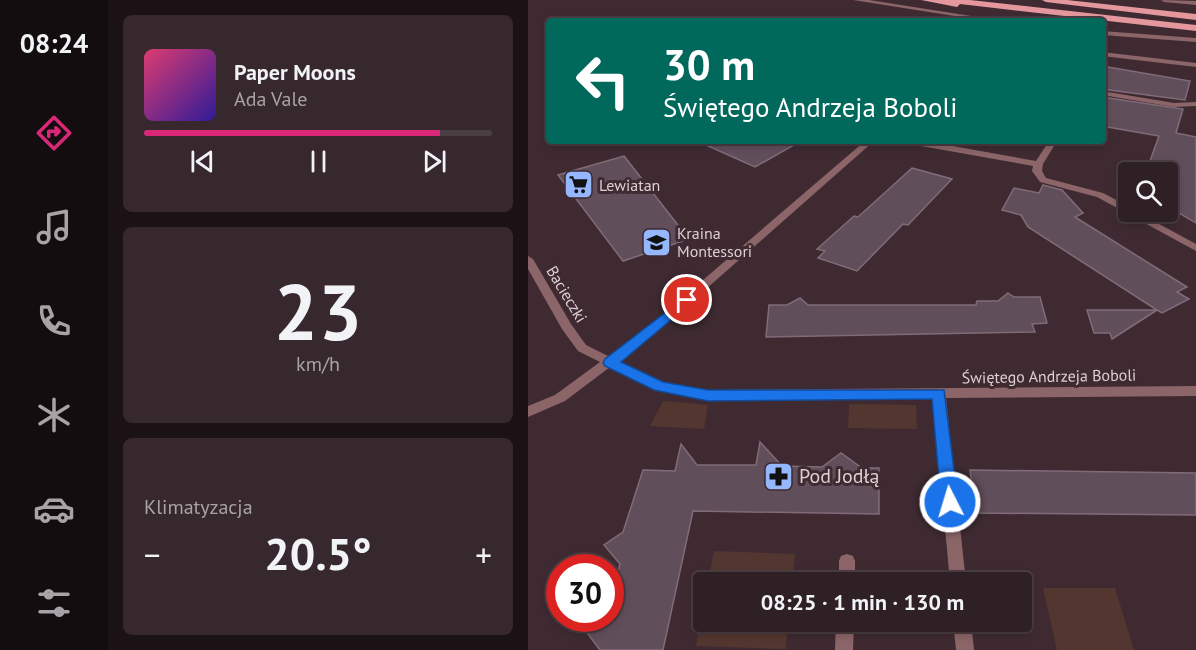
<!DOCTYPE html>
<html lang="pl">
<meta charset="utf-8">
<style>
:root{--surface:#2f2026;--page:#37282e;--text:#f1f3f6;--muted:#a7a3a7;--line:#4a3e43;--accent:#db2777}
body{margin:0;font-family:"PT Sans",sans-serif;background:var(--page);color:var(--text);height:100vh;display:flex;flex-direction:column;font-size:22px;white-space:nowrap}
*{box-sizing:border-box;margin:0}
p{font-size:20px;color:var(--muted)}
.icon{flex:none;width:33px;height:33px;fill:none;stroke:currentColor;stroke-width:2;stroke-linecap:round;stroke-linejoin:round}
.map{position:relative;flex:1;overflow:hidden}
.sheet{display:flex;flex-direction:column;gap:15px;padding:15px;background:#1a1215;width:420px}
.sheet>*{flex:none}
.top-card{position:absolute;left:18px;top:18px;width:560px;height:126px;border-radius:6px;box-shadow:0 3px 9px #0003,0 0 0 2px var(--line);background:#00695c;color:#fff;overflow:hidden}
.buttons{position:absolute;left:590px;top:162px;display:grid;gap:12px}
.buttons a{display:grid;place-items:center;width:60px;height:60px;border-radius:6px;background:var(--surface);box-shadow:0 3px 9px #0003,0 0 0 2px var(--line);font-size:30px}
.speed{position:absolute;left:18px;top:554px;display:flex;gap:12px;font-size:30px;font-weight:700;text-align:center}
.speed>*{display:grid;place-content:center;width:78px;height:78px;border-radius:50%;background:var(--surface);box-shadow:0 3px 9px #0003,0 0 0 2px var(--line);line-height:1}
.speed .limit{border:9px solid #d22;background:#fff;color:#111}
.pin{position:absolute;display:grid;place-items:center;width:51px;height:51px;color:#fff;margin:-26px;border:3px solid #fff;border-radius:50%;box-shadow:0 2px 6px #0007}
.me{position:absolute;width:66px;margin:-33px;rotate:355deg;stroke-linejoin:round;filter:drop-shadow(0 0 4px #0008)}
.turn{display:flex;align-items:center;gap:21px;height:126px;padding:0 18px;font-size:27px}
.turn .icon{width:78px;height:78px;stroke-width:2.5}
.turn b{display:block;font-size:42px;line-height:51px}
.big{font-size:45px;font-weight:700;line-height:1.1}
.sheet .card{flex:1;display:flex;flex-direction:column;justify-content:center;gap:9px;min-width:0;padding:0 21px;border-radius:9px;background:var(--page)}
.sheet .dial{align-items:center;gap:0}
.dial b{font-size:78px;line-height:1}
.song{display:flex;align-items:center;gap:18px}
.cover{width:72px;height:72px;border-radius:9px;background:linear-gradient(135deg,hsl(340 70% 55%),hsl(250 70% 35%))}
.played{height:6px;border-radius:3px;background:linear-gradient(90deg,var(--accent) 85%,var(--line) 85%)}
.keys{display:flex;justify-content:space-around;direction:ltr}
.heat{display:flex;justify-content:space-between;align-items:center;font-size:33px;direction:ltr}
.trip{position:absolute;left:165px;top:572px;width:339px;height:60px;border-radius:6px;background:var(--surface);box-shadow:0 3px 9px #0003,0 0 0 2px var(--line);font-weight:700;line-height:60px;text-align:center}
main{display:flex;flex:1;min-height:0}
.tab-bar{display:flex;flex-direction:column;width:108px;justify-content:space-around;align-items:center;background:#130d0f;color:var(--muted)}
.tab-bar .icon{width:42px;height:42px}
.tab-bar .selected{color:var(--accent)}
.tab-bar b{font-size:27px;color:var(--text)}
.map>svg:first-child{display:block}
</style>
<main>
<nav class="tab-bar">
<b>08:24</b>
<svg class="icon selected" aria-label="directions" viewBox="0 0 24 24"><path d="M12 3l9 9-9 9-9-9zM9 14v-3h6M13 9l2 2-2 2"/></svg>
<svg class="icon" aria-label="music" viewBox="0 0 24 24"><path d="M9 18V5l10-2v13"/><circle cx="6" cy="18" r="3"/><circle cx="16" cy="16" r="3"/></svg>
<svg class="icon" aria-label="phone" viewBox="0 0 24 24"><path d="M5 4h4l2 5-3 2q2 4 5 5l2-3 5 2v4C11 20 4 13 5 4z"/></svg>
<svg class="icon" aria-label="climate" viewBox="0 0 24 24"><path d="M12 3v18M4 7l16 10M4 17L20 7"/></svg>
<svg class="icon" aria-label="car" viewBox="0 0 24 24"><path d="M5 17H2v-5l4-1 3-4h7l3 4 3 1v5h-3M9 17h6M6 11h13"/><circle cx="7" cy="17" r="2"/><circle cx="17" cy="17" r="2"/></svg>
<svg class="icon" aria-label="filters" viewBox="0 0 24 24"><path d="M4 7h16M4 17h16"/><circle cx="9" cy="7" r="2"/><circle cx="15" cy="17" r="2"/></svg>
</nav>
<section class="sheet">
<div class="card">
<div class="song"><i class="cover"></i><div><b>Paper Moons</b><p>Ada Vale</p></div></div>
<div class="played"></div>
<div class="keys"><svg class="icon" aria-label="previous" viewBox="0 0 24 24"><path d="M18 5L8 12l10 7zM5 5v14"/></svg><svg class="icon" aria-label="pause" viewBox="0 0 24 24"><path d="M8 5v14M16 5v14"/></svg><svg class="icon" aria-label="next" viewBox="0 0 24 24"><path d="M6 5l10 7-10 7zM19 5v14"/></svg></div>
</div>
<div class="card dial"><b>23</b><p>km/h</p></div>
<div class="card"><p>Klimatyzacja</p>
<div class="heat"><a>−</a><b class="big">20.5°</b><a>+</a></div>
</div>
</section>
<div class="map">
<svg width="668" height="650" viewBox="0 0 668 650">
<rect width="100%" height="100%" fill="#3f2a32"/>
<path fill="#533630" d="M135,401l45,4 -4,24 -54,-3z
M321,404l67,1 1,24 -69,-1z
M186,551l81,3 -3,28h-84z
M515,588h72l19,62h-77z
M175,604l1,17h84l-2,28 -90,-3z"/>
<path fill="#614e5b" stroke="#806b79" stroke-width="1.5" d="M574,66l88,15 -5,19 -83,-11z
M574,97l81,12 -7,24 20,4v86l-29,-17v-34h-21l13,-36 -57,-10z
M169,141h104l-46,26z
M96,156l65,83 -66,22 -65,-86z
M384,168l40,11 -44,46 -5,-1 -46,47 -39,-13 7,-7 -8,-2 37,-33 4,1z
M515,185l19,5 21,23 -8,4 112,70 -10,5 12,7 -27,14 -5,-3 -45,29 -2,-6h-16l-7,-23h70l-129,-83 -7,-12 -19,-5 12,-22 25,5z
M480,293l6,4h26l7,26 -15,1 3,8 -269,5 3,-32h18l13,-7 8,7h168l1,-4h21z
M232,442l22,24 40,1 19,-14 21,15h17v46l-186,-3 -30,139h-63l-24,-32h34v-19l10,-35 -16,-19 19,-13 20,-62 32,1 6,-27 16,21h59z
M442,470l226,3v42l-221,-2z"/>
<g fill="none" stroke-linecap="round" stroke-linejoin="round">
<path fill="#8b6568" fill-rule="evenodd" d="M325,0h16l134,21h-17z
M633,0l35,1v4l-32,-3z
M574,31l94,7v4l-94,-7z
M574,52l94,11v4l-94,-11z
M574,91l72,12 22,-1v4l-22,1 -72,-12z
M337,141h9l-219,193 -36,27 44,22 45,7 488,-4v10l-250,2 20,184h-16l-17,-184 -225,2 -53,-10 -45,-23 -45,34 -37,16v-11l27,-11 45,-33 -22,-11 -16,-22 -34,-60v-13l5,3 38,65 15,21 22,11 39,-28z
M378,141h19l111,20 13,-20h8l-14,23 -1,7 4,7 57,15 25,13v6h9l59,32v7l-99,-54 -57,-15 -8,-11 1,-5 -123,-22z
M319,554l6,2 2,5v21h-16v-21l2,-5z
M308,621h18l-1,29h-18z
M425,621h18l3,29h-18z"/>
<path fill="#e4979d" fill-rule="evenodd" d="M393,0h49l226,25v6l-236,-27 -3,3z
M514,0h25l129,14v6l-150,-18z"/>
</g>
<path fill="#1a73e8" stroke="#114b97" stroke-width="1.5" d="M159,296l4,1v6l-70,59 42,20 45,8h236l14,112 -2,5h-12l-3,-5 -9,-103 -224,2 -54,-11 -49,-24 -2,-3 2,-4z"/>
<defs>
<symbol id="supermarket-square" viewBox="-11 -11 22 22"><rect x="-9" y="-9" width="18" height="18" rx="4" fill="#94b7fd" stroke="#3f2a32"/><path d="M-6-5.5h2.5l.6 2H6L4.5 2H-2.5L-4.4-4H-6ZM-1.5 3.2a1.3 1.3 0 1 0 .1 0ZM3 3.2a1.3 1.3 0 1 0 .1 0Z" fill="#111"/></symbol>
<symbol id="school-square" viewBox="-11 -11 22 22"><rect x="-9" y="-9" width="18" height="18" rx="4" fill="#94b7fd" stroke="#3f2a32"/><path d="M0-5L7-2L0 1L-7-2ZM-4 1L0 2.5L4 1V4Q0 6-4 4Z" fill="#111"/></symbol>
<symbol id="pharmacy-square" viewBox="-11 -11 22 22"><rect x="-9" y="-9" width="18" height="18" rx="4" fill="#94b7fd" stroke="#3f2a32"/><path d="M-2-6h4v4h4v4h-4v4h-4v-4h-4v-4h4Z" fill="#111"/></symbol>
</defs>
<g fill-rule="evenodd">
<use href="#supermarket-square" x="34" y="168" width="33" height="33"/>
<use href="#school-square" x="112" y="226" width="33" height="33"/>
<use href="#pharmacy-square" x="234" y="460" width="33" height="33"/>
</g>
<g text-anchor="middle" stroke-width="6" stroke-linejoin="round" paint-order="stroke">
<g font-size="16" fill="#ddcfd3" stroke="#3f2a32" text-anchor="start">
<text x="71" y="191">Lewiatan</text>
<text x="149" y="239">Kraina<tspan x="149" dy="18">Montessori</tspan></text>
</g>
<g font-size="16" fill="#ddcfd3" stroke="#3f2a32">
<text transform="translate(39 294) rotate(59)" y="6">Bacieczki</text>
<text transform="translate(521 376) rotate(-1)" y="6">Świętego Andrzeja Boboli</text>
</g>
<g font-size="20" fill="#ddcfd3" stroke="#3f2a32" text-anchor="start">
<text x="271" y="483">Pod Jodłą</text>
</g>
</g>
</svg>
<div class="buttons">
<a><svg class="icon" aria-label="search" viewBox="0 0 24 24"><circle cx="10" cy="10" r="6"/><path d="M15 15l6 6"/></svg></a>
</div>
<div class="speed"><div class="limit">30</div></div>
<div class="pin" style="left:159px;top:300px;background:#d93025"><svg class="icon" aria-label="arrive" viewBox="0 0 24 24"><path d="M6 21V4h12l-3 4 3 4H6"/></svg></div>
<svg class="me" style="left:422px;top:502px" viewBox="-20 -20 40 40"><circle r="17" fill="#1a73e8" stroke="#fff" stroke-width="3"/><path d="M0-11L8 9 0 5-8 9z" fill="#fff"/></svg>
<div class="trip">08:25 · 1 min · 130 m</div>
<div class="top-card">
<div class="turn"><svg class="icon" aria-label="left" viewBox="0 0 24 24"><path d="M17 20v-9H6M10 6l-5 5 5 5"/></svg><div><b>30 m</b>Świętego Andrzeja Boboli</div></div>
</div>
</div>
</main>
